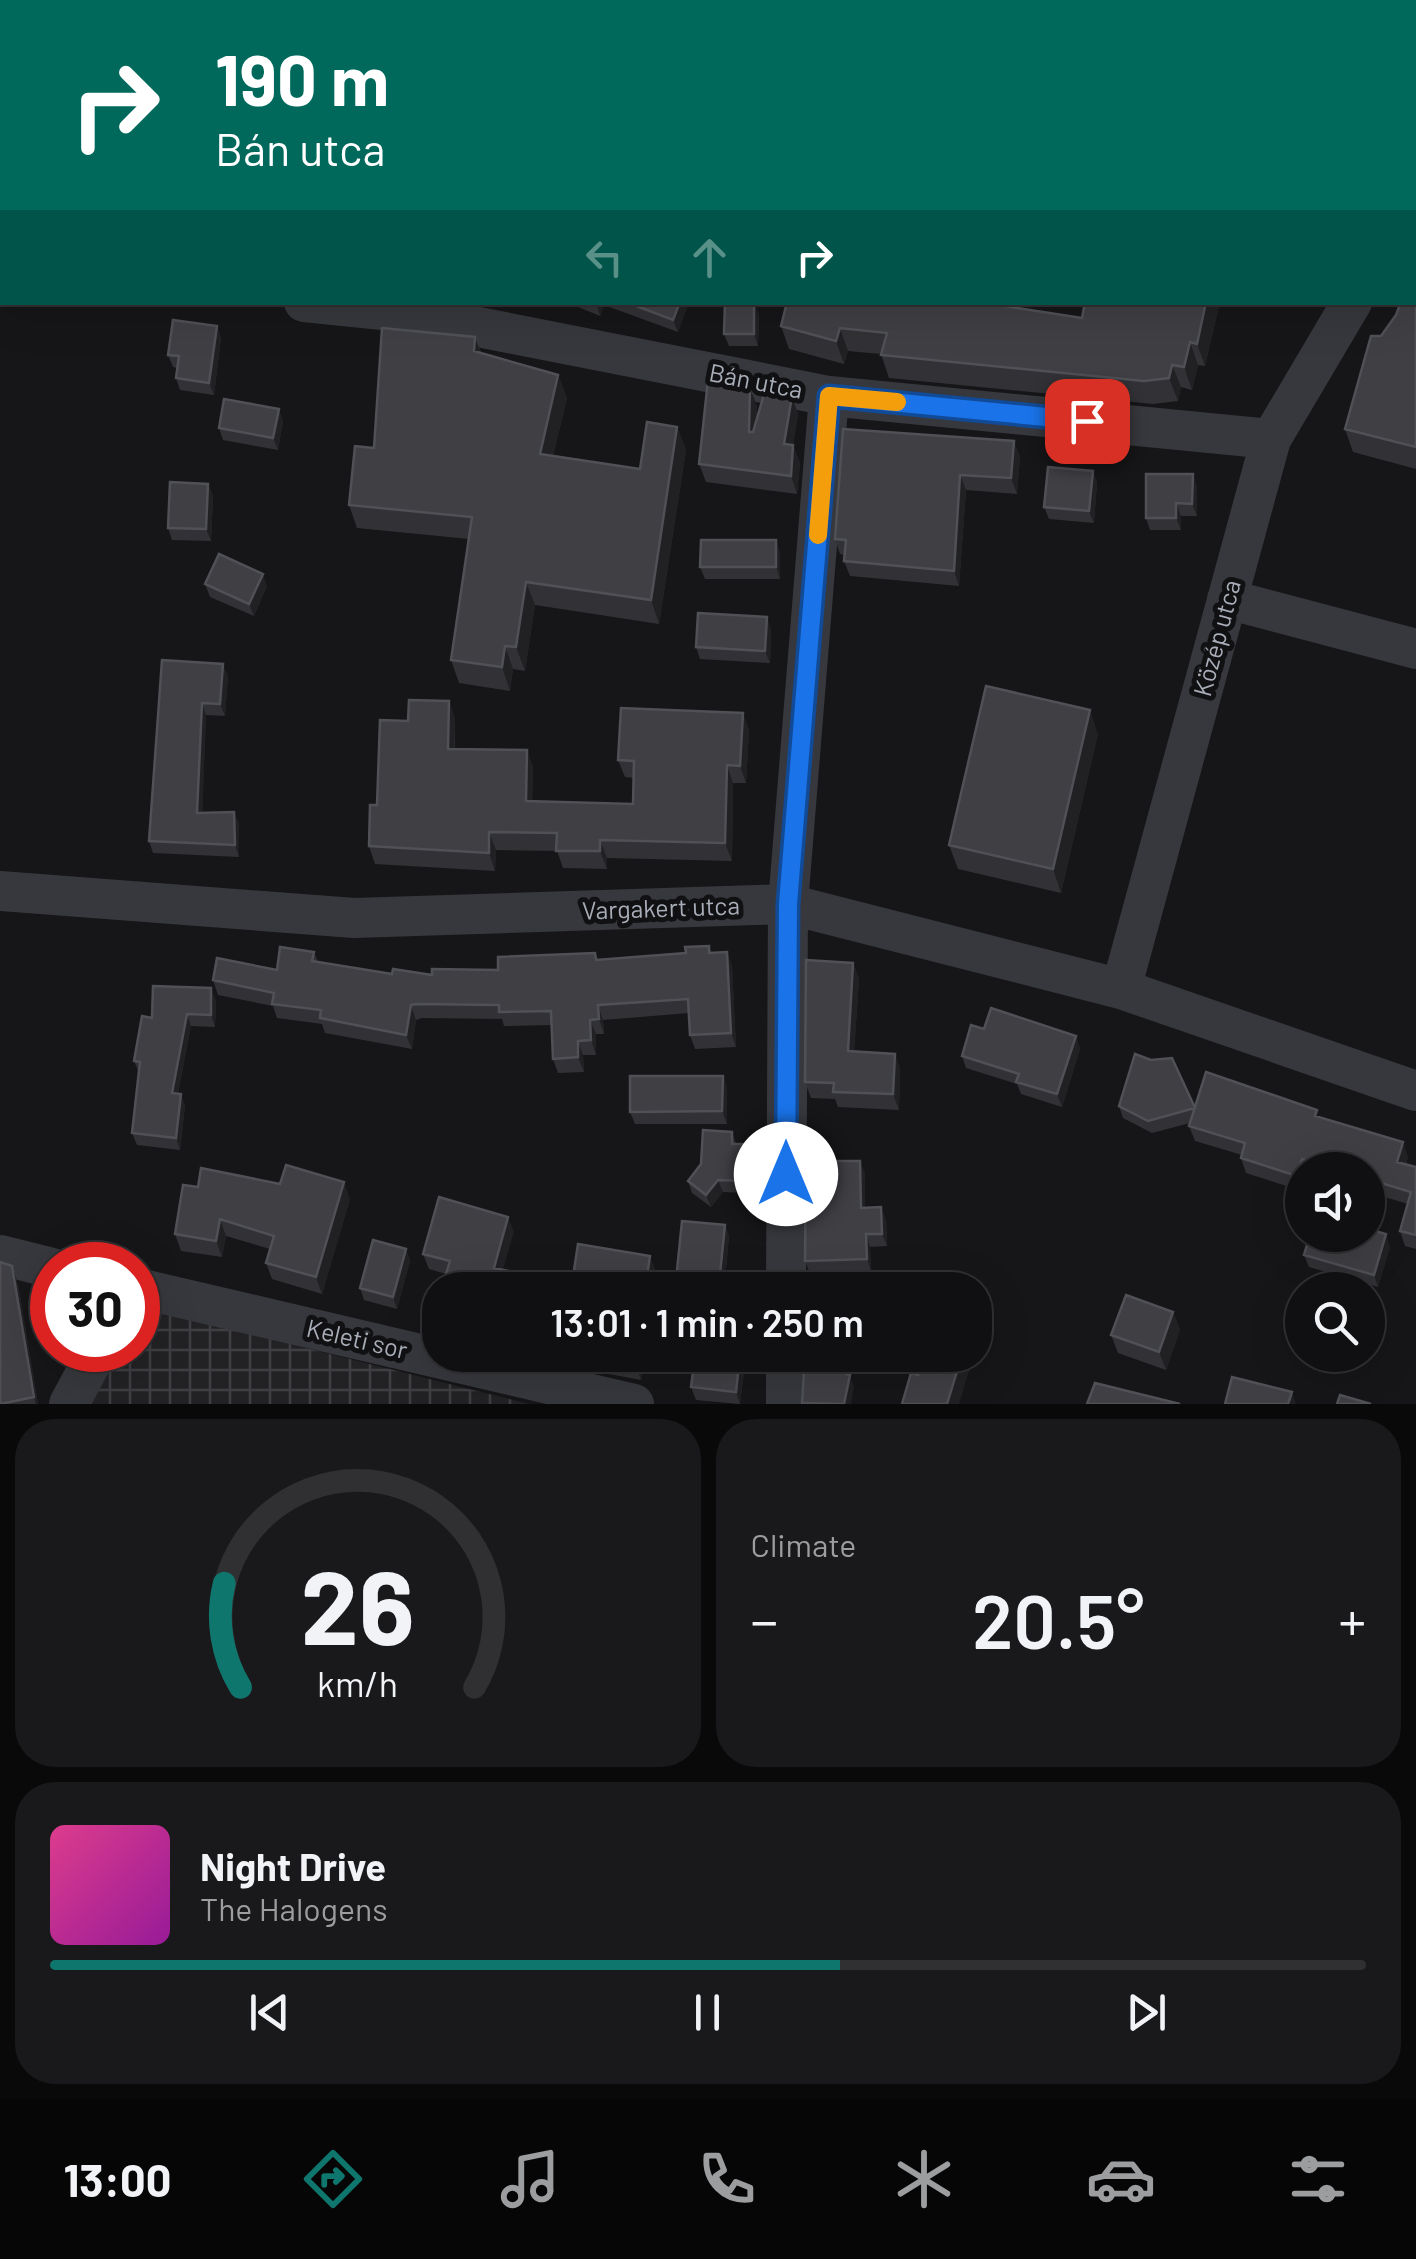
<!DOCTYPE html>
<meta charset="utf-8">
<style>
:root{--surface:#101012;--page:#19191b;--text:#f1f3f6;--muted:#9c9d9f;--line:#303032;--accent:#0f766e}
body{margin:0;font-family:Barlow,sans-serif;background:var(--page);color:var(--text);height:100vh;display:flex;flex-direction:column;font-size:38px;white-space:nowrap}
*{box-sizing:border-box;margin:0}
p{font-size:32px;color:var(--muted)}
.icon{flex:none;width:55px;height:55px;fill:none;stroke:currentColor;stroke-width:2;stroke-linecap:round;stroke-linejoin:round}
.map{position:relative;height:1404px;overflow:hidden}
.details{display:flex;flex-direction:column;gap:15px;padding:15px;background:#09090a;flex:1}
.details>*{flex:none}
.banner{position:absolute;left:0px;top:0px;width:1418px;height:305px;box-shadow:0 10px 40px #0002,0 0 0 2px var(--line);background:#00695c;color:#fff;overflow:hidden}
.tools{position:absolute;left:1285px;top:1152px;display:grid;gap:20px}
.tools a{display:grid;place-items:center;width:100px;height:100px;border-radius:50%;background:var(--surface);box-shadow:0 10px 40px #0002,0 0 0 2px var(--line);font-size:50px}
.speed{position:absolute;left:30px;top:1242px;display:flex;gap:20px;font-size:50px;font-weight:700;text-align:center}
.speed>*{display:grid;place-content:center;width:130px;height:130px;border-radius:50%;background:var(--surface);box-shadow:0 10px 40px #0002,0 0 0 2px var(--line);line-height:1}
.speed .limit{border:15px solid #d22;background:#fff;color:#111}
.pin{position:absolute;display:grid;place-items:center;width:85px;height:85px;color:#fff;margin:-42px;border-radius:20px;box-shadow:0 5px 15px #0006}
.me{position:absolute;width:110px;margin:-55px;rotate:0deg;stroke-linejoin:round;filter:drop-shadow(0 0 8px #0008)}
.turn{display:flex;align-items:center;gap:35px;height:210px;padding:0 50px;font-size:45px}
.turn .icon{width:130px;height:130px;stroke-width:2.5}
.turn b{display:block;font-size:70px;line-height:85px}
.lanes{display:flex;align-items:center;height:95px;padding:0 50px;background:#0003;justify-content:center;gap:50px;direction:ltr}
.lanes .off{opacity:.35}
.big{font-size:75px;font-weight:600;line-height:1.1}
.details .widget{flex:1;display:flex;flex-direction:column;justify-content:center;gap:15px;min-width:0;padding:0 35px;border-radius:40px;background:var(--page)}
.details .dial{align-items:center;gap:0}
.dial svg{height:260px;overflow:visible;fill:none;stroke:var(--line);stroke-width:7;stroke-linecap:round;text-anchor:middle}
.dial text{fill:var(--text);stroke:none}
.song{display:flex;align-items:center;gap:30px}
.cover{width:120px;height:120px;border-radius:15px;background:linear-gradient(135deg,hsl(330 70% 55%),hsl(300 70% 35%))}
.played{height:10px;border-radius:5px;background:linear-gradient(90deg,var(--accent) 60%,var(--line) 60%)}
.keys{display:flex;justify-content:space-around;direction:ltr}
.heat{display:flex;justify-content:space-between;align-items:center;font-size:55px;direction:ltr}
.details .tiles{flex:1;display:grid;gap:15px;grid-template-columns:1fr 1fr}
.widget:last-child{grid-column:span 2}
.trip{position:absolute;left:422px;top:1272px;width:570px;height:100px;border-radius:40px;background:var(--surface);box-shadow:0 10px 40px #0002,0 0 0 2px var(--line);font-weight:600;line-height:100px;text-align:center}
.tabs{display:flex;height:160px;justify-content:space-around;align-items:center;background:#060607;color:var(--muted)}
.tabs .icon{width:70px;height:70px}
.tabs .selected{color:var(--accent)}
.tabs b{font-size:45px;color:var(--text)}
.map>svg:first-child{display:block}
</style>
<div class="map">
<svg width="1416" height="1404" viewBox="0 0 1416 1404">
<defs>
<pattern id="industrial-grid" width="8" height="8" patternUnits="userSpaceOnUse" patternTransform="scale(2.5)"><rect width="8" height="8" fill="#222225"/><path d="M0 4h8M4 0v8" fill="none" stroke="#3f3f43"/></pattern>
</defs>
<rect width="100%" height="100%" fill="#161618"/>
<path fill="url(#industrial-grid)" d="M138,1306l391,98h-448l30,-54h27z"/>
<g fill="none" stroke-linecap="round" stroke-linejoin="round">
<path stroke="#37383d" stroke-width="40" d="M696,0l12,2
M76,2l1,-2
M1415,194l1,-2
M1415,239h1
M0,286l2,-10
M304,302l98,10 427,84 442,43
M1227,599l189,50
M0,891l354,27 434,-14 333,85 295,102
M1121,989l150,-550 81,-137
M0,1255l52,13
M138,1288l496,116
M786,1290l2,-386 41,-508
M69,1404l29,-54
M786,1404v-49"/>
</g>
<path fill="#323236" d="M1050,0h177l6,2h-177z
M1416,265v204l-63,-17 -8,-23 36,-93 15,-21z
M566,302h123l-11,30 -74,-27 -4,11z
M787,302h229v6l66,10 138,-16 -15,64 -7,-1 -6,25 -11,-3 -3,14 -25,3 -264,-26 -8,-24 -33,-3 -4,13 -55,-15 -8,-23z
M759,315l-1,31h-29l-5,-12z
M217,326l4,12 -7,57 -34,-5 -4,-12 1,-10 -4,-1 -5,-12z
M475,337l6,16 77,22 9,23 -14,58 87,13 37,-42 9,23 -27,174 -124,-19 -10,66 -12,-2 -3,22 -51,-8 -8,-23 18,-121 -112,-11 -8,-23 25,-57z
M792,396l6,18 -5,31 7,18 -3,31 -91,-12 -7,-18 58,-58 -1,15z
M283,421l-5,29 -55,-10 -4,-12z
M843,429l177,27 -3,38 -51,-4 -7,96 -109,-10 -6,-15v-6l-4,-1 -5,-15z
M1093,471l4,12 -3,40 -45,-4 -5,-12z
M1193,474l4,13v29h-16v14h-31l-4,-12z
M208,484l5,12 -2,45 -39,-1 -4,-12z
M780,552v27h-75l-5,-12z
M205,584l62,2 -13,30 -44,-19z
M771,629l-1,34 -70,-4 -4,-12z
M162,660l66,16 -3,40 -19,-1 -4,98 32,-1 5,12v33l-86,-4 -4,-12z
M449,701l6,18v30l72,1 6,18 -1,33 101,3 1,-26 -9,-1 -7,-17 125,-47 6,18 -3,52h-13l-1,78 -125,-3v11l-44,-1 -6,-17 -61,-1 -1,21 -120,-7 -6,-18 8,-41 31,-84z
M1098,734l-37,159 -103,-24 -9,-24z
M709,946l3,7 15,-1 5,14 4,81 -41,2 -5,-14 -1,-22 -86,7 1,14h-8v21h-13l1,17 -26,1 -5,-14 -1,-34 -48,1 -2,-7 -80,-1 -6,2 -4,29 -87,-16 -3,-9 -45,-6 -4,-12 -55,-11 -5,-15 64,-10 37,-18 4,10 74,12 40,1 66,-5 97,-17 3,6 88,-6z
M853,963l6,16 -5,73 41,2 5,15 -1,41 -61,-3 -3,-8 -24,-1 -6,-16z
M216,1000l-1,27 -24,-1 -13,67 7,13 -5,44 -43,-5 -5,-12 7,-60 -5,-12 18,-43z
M984,1029l92,7 4,13 -18,58 -41,-13 -4,-10 -51,-16 -4,-12z
M723,1076l4,12v36h-92l-5,-12z
M1119,1106l76,2 125,9 88,40 -2,7 10,3v82l-11,-3 -5,-15 8,-27 -40,-12v-22h-66v21l-56,-18 -5,-15 1,-3 -47,-14 -6,-15 1,-3 -38,10 -29,-15z
M732,1132l4,12 13,12 -2,37 -24,-1 -12,15 -19,-14 -4,-12z
M865,1173v34l21,12 1,27 -17,1 1,24 -61,2 -5,-12z
M198,1187l152,12 -28,95 -50,-15 -6,-16 4,-14 -44,-13 -4,21 -41,-6 -6,-17z
M725,1225l4,12 -5,53h-44l-4,-10z
M514,1232l-68,42 -17,-5 -6,-15z
M1390,1247l-12,40 -69,-20 -5,-12z
M406,1249l4,12 -13,48 -33,-9 -4,-12z
M12,1266l6,18 20,120h-38z
M1173,1312l7,18 -14,40 -48,-17 -7,-18z
M529,1355h18v4z
M598,1355h46l-3,25 -37,-7z
M746,1355l-6,49 -44,-4 -5,-13z"/>
<path fill="#212124" d="M596,302h7l1,3 -4,11z
M680,302h9l-11,30 -5,-12z
M1004,302h12l-4,27 -8,-23z
M1206,302h14l-15,64 -8,-22z
M754,303l5,12 -1,31 -4,-12z
M217,326l4,12 -7,57 -5,-12z
M840,328l8,23 -4,13 -8,-23z
M475,337l8,23 -9,-9z
M1190,342l8,23 -6,25 -8,-23z
M1172,365l9,22 -3,14 -9,-23z
M558,375l9,23 -19,79 -8,-23z
M750,388l7,18 -1,44 -7,-18z
M792,396l6,18 -5,31 7,18 -3,31 -6,-18 -7,-32z
M279,409l4,12 -5,29 -5,-12z
M677,427l9,23 -27,174 -8,-24z
M1014,441l6,15 -3,38 -6,-16z
M1093,471l4,12 -3,40 -5,-12z
M1193,474l4,13v29l-5,-12z
M960,475l6,15 -7,96 -5,-15z
M208,484l5,12 -2,45 -5,-12z
M1176,503l5,13v14l-5,-12z
M776,540l4,12v27l-4,-12z
M263,574l4,12 -13,30 -5,-12z
M526,582l9,23 -10,66 -9,-24z
M767,617l4,12 -1,34 -5,-12z
M505,646l8,23 -3,22 -8,-24z
M223,664l5,12 -3,40 -5,-12z
M449,701l6,18 -1,47 -6,-17z
M202,703l4,12 -4,110 -5,-12z
M1090,710l8,24 -37,159 -8,-24z
M743,713l6,18 -3,52 -6,-17z
M527,750l6,18 -1,51 -6,-18z
M727,765l6,18 -1,78 -7,-18z
M234,812l5,12v33l-4,-12z
M489,832l7,18 -1,21 -6,-18z
M600,840l7,18v11l-7,-18z
M727,952l5,14 4,81 -5,-14z
M853,963l6,16 -6,88 -5,-16z
M211,988l5,12 -1,27 -4,-12z
M411,1005l5,15 -4,29 -6,-14z
M598,1005l5,15 1,14 -5,-15z
M187,1014l4,12 -15,79 -4,-12z
M590,1020l6,14v21l-5,-15z
M1076,1036l4,13 -18,58 -5,-13z
M578,1041l5,14 1,17 -6,-15z
M895,1054l5,15 -1,41 -6,-16z
M723,1076l4,12v36l-5,-13z
M181,1094l4,12 -5,44 -4,-12z
M1403,1142l5,15 -6,20 -5,-15z
M745,1144l4,12 -2,37 -4,-12z
M1302,1159l4,11h-4v21l-5,-15z
M860,1161l5,12v47l-4,-12z
M718,1180l5,12 -12,15 -5,-12z
M344,1182l6,17 -28,95 -6,-17z
M881,1207l5,12 1,27 -5,-12z
M508,1217l6,15 -15,51 -5,-15z
M220,1219l6,17 -4,21 -6,-16z
M725,1225l4,12 -5,53h-3l-2,-6z
M866,1234l4,13 1,24 -4,-12z
M1386,1234l4,13 -12,40 -4,-12z
M406,1249l4,12 -13,48 -4,-12z
M650,1256l6,16 -3,18h-8z
M12,1266l6,18 20,120h-2l-2,-7z
M977,1306l7,18 -9,29v-40z
M1173,1312l7,18 -14,40 -7,-18z
M636,1355h8l-3,25 -6,-17z
M740,1355h6l-6,49 -4,-12z
M845,1355h4l1,21 4,11 -3,17h-7l2,-30z
M962,1355h12l-15,49h-12z
M1292,1392l4,12h-8z"/>
<path fill="#3f3f44" stroke="#4f5156" stroke-width="2.5" d="M196,0h71v2h-72z
M442,0h129l5,1 -1,1h-134z
M1095,0h132l6,2h-132z
M1416,265v182l-71,-18 26,-93h10l15,-21 5,-13h14z
M626,302h54l-7,18z
M725,302l29,1v31h-30z
M787,302h217v4l78,12 3,-16h121l-9,42 -7,-2 -6,25 -12,-2 -3,13 -25,3 -263,-26 6,-22 -47,-5 -4,13 -55,-15z
M173,320l44,6 -8,57 -33,-5 3,-22 -11,-1z
M382,328l93,9 -1,14 84,24 -18,79 100,15 7,-47 30,5 -26,173 -125,-18 -10,65 -11,-1 -3,21 -51,-7 21,-143 -123,-12 6,-59 19,2z
M708,380l42,8 -1,44h4l12,-41 27,5 -8,48 9,1 -2,31 -92,-12z
M224,399l55,10 -6,29 -54,-10z
M843,429l171,12 -3,37 -51,-3 -6,96 -110,-10 2,-21 -11,-1z
M1048,467l45,4 -4,40 -45,-4z
M1146,474h47l-1,30 -16,-1v15h-30z
M170,482l38,2 -2,45 -38,-1z
M701,540h75v27h-76z
M219,554l44,20 -14,30 -44,-20z
M698,613l69,4 -2,34 -69,-4z
M162,660l61,4 -3,40 -18,-1 -5,110 37,-1 1,33 -86,-4z
M986,686l104,24 -37,159 -104,-24z
M409,700l40,1 -1,48 79,1 -1,51 107,3 1,-43 -16,-1 3,-52 122,5 -3,53 -13,-1 -2,78 -125,-3v11h-44l1,-18 -68,-1v21l-120,-7 1,-41h7l3,-85 28,1z
M709,946v7l18,-1 4,81 -41,2 -2,-36 -90,6 1,14 -9,1 1,20 -13,1v16l-25,2 -2,-48 -52,1v-7l-83,-1 -5,1 -5,30 -86,-17 1,-8 -49,-6 2,-11 -61,-13 4,-22 60,12 3,-23 34,5 -2,9 80,13 1,-5 39,6v-6l66,1v-13l97,-4 1,7 90,-7 -1,-6z
M806,960l47,3 -5,88 47,3 -2,40 -60,-2 1,-9 -29,-1z
M153,986l58,2v27l-24,-1 -15,79 9,1 -5,44 -44,-5 8,-71 -6,-1 8,-45 10,2z
M991,1008l85,28 -19,58 -41,-12 3,-8 -57,-18 9,-31 13,4z
M1135,1054l16,6 21,-2 23,50 -47,13 -29,-15z
M1206,1072l111,38 -2,6 88,26 -6,20 19,5v68l-16,-4 11,-39 -43,-13v-9h-30l-36,-11 -5,17 -56,-18 4,-15 -56,-17z
M630,1076h93l-1,35 -92,1z
M703,1130l29,2v12h13l-2,37 -25,-1 -12,15 -18,-14 13,-17z
M806,1161h54l1,47 20,-1 1,27h-16l1,25 -62,2z
M286,1165l58,17 -28,95 -50,-14 8,-27 -54,-17 -4,22 -41,-7 8,-49 15,2 3,-19 79,16z
M439,1197l69,20 -14,51 60,12 -2,10h-111l9,-29 -27,-7z
M682,1221l43,4 -6,59 -43,-4z
M1368,1229l18,5 -12,41 -70,-20 6,-20h58z
M373,1240l33,9 -13,48 -33,-9z
M578,1244l72,12 -5,34h-74z
M0,1262l12,4 22,131 -34,7z
M931,1281l28,9h-31z
M1126,1295l47,17 -14,40 -48,-17z
M598,1355h38l-1,8z
M695,1355h45l-4,37 -45,-5z
M805,1355h40l1,19 4,1 -6,29 -42,-1z
M924,1355h38l-15,49h-45l9,-31 7,2z
M1232,1377l60,15 -4,12h-63z
M1095,1383l85,21h-93z
M1340,1395l31,9h-34z"/>
<g fill="none" stroke-linecap="round" stroke-linejoin="round">
<defs>
<path id="route" d="M786,1174l2,-270 41,-508 258,25"/>
</defs>
<use href="#route" stroke="#114b97" stroke-width="25"/>
<use href="#route" stroke="#1a73e8" stroke-width="18"/>
<path stroke="#f59e0b" stroke-width="18" d="M818,535l11,-139 68,6"/>
</g>
<g text-anchor="middle" stroke-width="10" stroke-linejoin="round" paint-order="stroke">
<g font-size="25" fill="#a8adb8" stroke="#111113">
<text transform="translate(756 381) rotate(11)" y="9">Bán utca</text>
<text transform="translate(1217 638) rotate(-75)" y="9">Közép utca</text>
<text transform="translate(661 908) rotate(-2)" y="9">Vargakert utca</text>
<text transform="translate(357 1339) rotate(13)" y="9">Keleti sor</text>
</g>
</g>
</svg>
<div class="tools">
<a><svg class="icon" aria-label="sound" viewBox="0 0 24 24"><path d="M4 9h4l5-4v14l-5-4H4zM17 9q2 3 0 6"/></svg></a>
<a><svg class="icon" aria-label="search" viewBox="0 0 24 24"><circle cx="10" cy="10" r="6"/><path d="M15 15l6 6"/></svg></a>
</div>
<div class="speed"><div class="limit">30</div></div>
<div class="pin" style="left:1087px;top:421px;background:#d93025"><svg class="icon" aria-label="arrive" viewBox="0 0 24 24"><path d="M6 21V4h12l-3 4 3 4H6"/></svg></div>
<svg class="me" style="left:786px;top:1174px" viewBox="-20 -20 40 40"><circle r="19" fill="#fff"/><path d="M0-13L10 11 0 6-10 11z" fill="#1a73e8"/></svg>
<div class="trip">13:01 · 1 min · 250 m</div>
<div class="banner">
<div class="turn"><svg class="icon" aria-label="right" viewBox="0 0 24 24"><path d="M7 20v-9h11M14 6l5 5-5 5"/></svg><div><b>190 m</b>Bán utca</div></div>
<div class="lanes"><svg class="icon off" aria-label="left" viewBox="0 0 24 24"><path d="M17 20v-9H6M10 6l-5 5 5 5"/></svg><svg class="icon off" aria-label="ahead" viewBox="0 0 24 24"><path d="M12 20V5M6 11l6-6 6 6"/></svg><svg class="icon" aria-label="right" viewBox="0 0 24 24"><path d="M7 20v-9h11M14 6l5 5-5 5"/></svg></div>
</div>
</div>
<section class="details">
<div class="tiles">
<div class="widget dial"><svg viewBox="0 0 100 80">
<path d="M14 69A42 42 0 1 1 86 69"/>
<path d="M14 69A42 42 0 0 1 9 37" stroke="#0f766e"/>
<text x="50" y="56" font-size="32" font-weight="700">26</text>
<text x="50" y="72" font-size="11">km/h</text>
</svg></div>
<div class="widget"><p>Climate</p>
<div class="heat"><a>−</a><b class="big">20.5°</b><a>+</a></div>
</div>
<div class="widget">
<div class="song"><i class="cover"></i><div><b>Night Drive</b><p>The Halogens</p></div></div>
<div class="played"></div>
<div class="keys"><svg class="icon" aria-label="previous" viewBox="0 0 24 24"><path d="M18 5L8 12l10 7zM5 5v14"/></svg><svg class="icon" aria-label="pause" viewBox="0 0 24 24"><path d="M8 5v14M16 5v14"/></svg><svg class="icon" aria-label="next" viewBox="0 0 24 24"><path d="M6 5l10 7-10 7zM19 5v14"/></svg></div>
</div>
</div>
</section>
<nav class="tabs">
<b>13:00</b>
<svg class="icon selected" aria-label="directions" viewBox="0 0 24 24"><path d="M12 3l9 9-9 9-9-9zM9 14v-3h6M13 9l2 2-2 2"/></svg>
<svg class="icon" aria-label="music" viewBox="0 0 24 24"><path d="M9 18V5l10-2v13"/><circle cx="6" cy="18" r="3"/><circle cx="16" cy="16" r="3"/></svg>
<svg class="icon" aria-label="phone" viewBox="0 0 24 24"><path d="M5 4h4l2 5-3 2q2 4 5 5l2-3 5 2v4C11 20 4 13 5 4z"/></svg>
<svg class="icon" aria-label="climate" viewBox="0 0 24 24"><path d="M12 3v18M4 7l16 10M4 17L20 7"/></svg>
<svg class="icon" aria-label="car" viewBox="0 0 24 24"><path d="M5 17H2v-5l4-1 3-4h7l3 4 3 1v5h-3M9 17h6M6 11h13"/><circle cx="7" cy="17" r="2"/><circle cx="17" cy="17" r="2"/></svg>
<svg class="icon" aria-label="filters" viewBox="0 0 24 24"><path d="M4 7h16M4 17h16"/><circle cx="9" cy="7" r="2"/><circle cx="15" cy="17" r="2"/></svg>
</nav>
